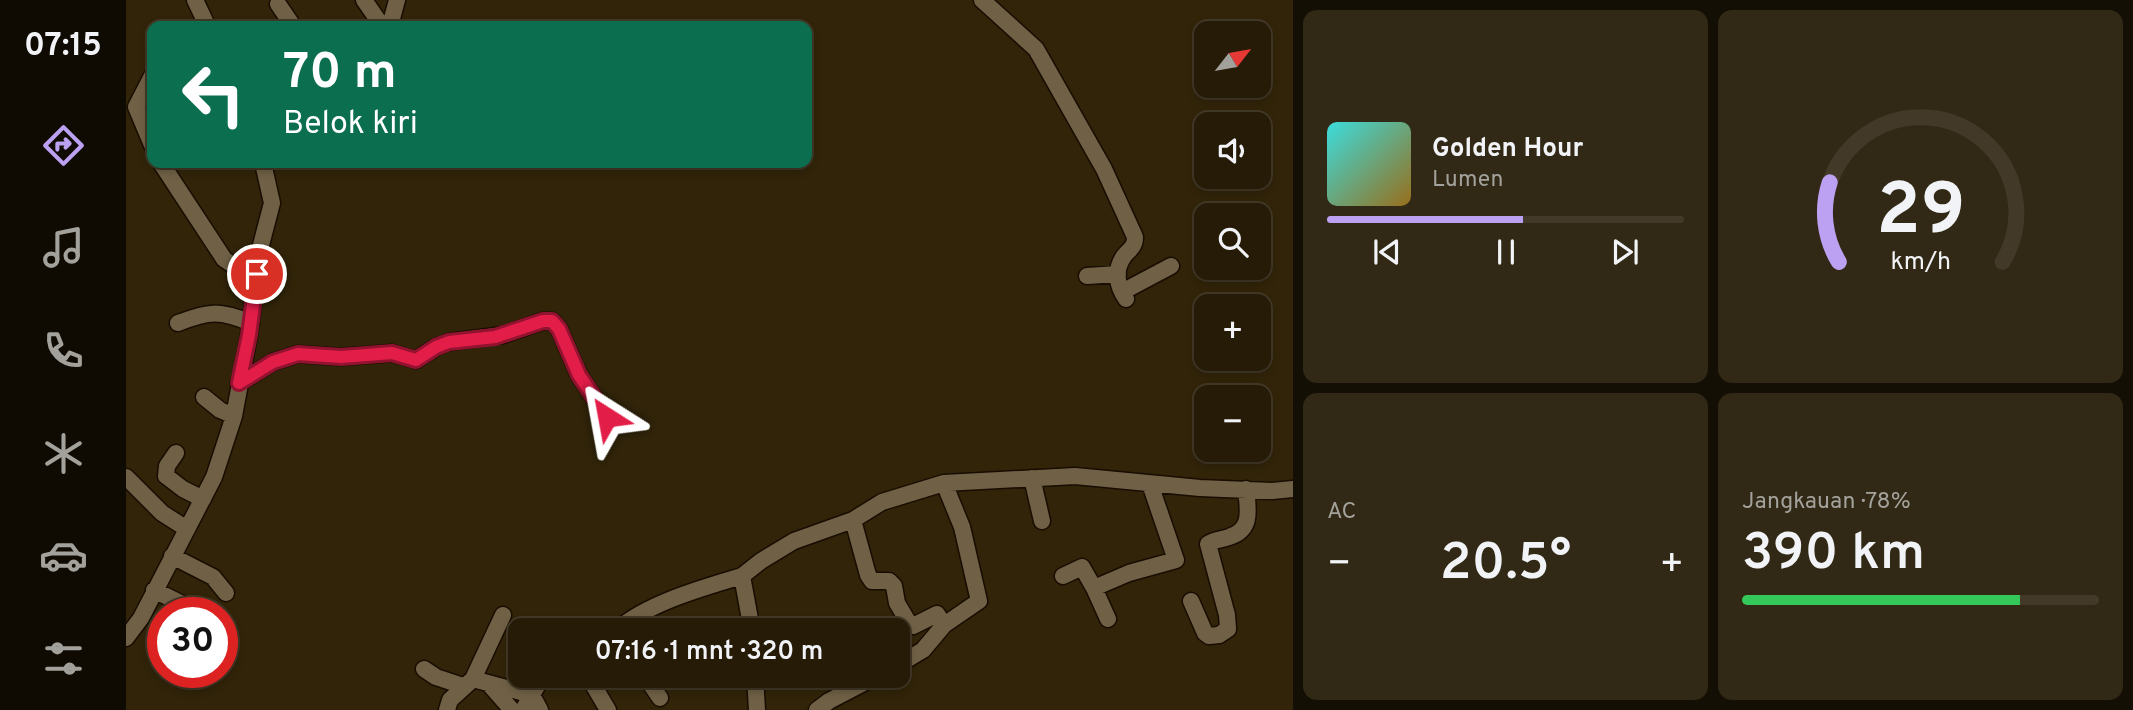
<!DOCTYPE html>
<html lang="id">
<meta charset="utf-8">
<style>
:root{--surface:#251b07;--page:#312815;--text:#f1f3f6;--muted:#a3a19b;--line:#423928;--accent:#bca0f2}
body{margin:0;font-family:Overpass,sans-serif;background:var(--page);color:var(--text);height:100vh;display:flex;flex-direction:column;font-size:26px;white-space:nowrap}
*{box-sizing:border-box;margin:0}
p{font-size:23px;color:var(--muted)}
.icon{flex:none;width:38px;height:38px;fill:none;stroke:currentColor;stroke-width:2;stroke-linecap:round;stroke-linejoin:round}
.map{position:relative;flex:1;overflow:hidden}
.side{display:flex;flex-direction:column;gap:10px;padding:10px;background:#140f04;width:840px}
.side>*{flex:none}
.banner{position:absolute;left:21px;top:21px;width:665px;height:147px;border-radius:14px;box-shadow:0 4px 10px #0003,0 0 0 2px var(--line);background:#0b6e4f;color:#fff;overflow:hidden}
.needle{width:46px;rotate:59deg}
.controls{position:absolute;left:1068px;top:21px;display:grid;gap:14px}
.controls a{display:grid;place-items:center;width:77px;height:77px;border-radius:14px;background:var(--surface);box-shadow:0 4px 10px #0003,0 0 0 2px var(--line);font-size:35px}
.speed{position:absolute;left:21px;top:597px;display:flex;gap:14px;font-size:35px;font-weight:700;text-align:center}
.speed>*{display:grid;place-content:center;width:91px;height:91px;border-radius:50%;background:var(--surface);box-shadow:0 4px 10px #0003,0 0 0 2px var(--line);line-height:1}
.speed .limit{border:10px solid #d22;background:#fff;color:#111}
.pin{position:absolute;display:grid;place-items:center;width:60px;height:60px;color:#fff;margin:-30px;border:4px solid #fff;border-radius:50%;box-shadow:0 2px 7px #0007}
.me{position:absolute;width:77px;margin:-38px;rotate:326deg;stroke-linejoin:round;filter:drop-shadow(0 0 5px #0008)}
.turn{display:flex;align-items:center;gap:24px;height:147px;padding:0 21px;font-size:32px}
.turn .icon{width:91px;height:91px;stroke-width:2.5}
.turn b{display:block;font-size:49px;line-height:60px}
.big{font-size:52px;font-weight:600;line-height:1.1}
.side .tile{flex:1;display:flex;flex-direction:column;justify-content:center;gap:10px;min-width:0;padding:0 24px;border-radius:14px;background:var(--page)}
.side .dial{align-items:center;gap:0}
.dial svg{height:182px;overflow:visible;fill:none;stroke:var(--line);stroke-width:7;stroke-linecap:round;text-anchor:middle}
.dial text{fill:var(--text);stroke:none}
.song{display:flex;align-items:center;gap:21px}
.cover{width:84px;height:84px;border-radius:10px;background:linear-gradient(135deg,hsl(180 70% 55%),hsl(40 70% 35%))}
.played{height:7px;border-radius:4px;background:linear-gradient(90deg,var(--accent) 55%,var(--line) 55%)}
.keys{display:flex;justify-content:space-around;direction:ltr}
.heat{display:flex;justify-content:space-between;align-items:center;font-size:38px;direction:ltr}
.charge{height:10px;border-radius:5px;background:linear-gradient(90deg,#34c759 78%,var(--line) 0)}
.side .tiles{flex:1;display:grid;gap:10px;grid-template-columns:repeat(2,1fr)}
.trip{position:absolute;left:382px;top:618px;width:402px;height:70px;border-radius:14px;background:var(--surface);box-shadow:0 4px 10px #0003,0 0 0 2px var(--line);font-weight:600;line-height:70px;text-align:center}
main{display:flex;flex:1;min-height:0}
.dock{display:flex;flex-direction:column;width:126px;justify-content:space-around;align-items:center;background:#0f0b03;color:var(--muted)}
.dock .icon{width:49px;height:49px}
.dock .on{color:var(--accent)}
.dock b{font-size:32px;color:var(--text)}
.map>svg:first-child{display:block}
</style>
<main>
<nav class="dock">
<b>07:15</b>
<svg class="icon on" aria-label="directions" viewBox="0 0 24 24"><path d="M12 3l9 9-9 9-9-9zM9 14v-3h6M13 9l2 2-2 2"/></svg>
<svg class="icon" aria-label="music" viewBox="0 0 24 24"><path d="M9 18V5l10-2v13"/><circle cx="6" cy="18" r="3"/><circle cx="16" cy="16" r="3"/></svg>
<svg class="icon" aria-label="phone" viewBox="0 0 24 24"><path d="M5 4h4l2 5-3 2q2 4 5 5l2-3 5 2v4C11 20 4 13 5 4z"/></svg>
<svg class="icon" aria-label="climate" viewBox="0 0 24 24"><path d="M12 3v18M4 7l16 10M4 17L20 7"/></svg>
<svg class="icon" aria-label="car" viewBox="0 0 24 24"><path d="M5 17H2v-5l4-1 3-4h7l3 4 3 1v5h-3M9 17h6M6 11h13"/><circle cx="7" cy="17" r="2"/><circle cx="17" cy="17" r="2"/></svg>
<svg class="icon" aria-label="filters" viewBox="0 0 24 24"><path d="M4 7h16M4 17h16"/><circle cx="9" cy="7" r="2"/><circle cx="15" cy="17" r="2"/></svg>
</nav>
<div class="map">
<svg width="1167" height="710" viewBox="0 0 1167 710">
<rect width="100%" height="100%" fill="#312409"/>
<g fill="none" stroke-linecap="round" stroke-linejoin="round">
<defs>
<path id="minor" d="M69,0l10,21 -2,5
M238,0l18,26
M856,0l54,49 68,120 31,68c0,10 -5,12 -11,19 -10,14 -7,30 2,43
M152,4l15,22
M264,26l7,-26
M26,76l-16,31 16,38
M35,163l63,96 10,7 23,8
M961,276l31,-2
M996,292l49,-26
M52,323c31,-12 42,-13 73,0
M113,383l34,-21 25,-8 43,3 51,-4 24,7 20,-13 13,-5 54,-7 40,-14h9l7,8 20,46 28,42
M78,397l16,13 14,6
M50,453l-9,13 -1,10 17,13 20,10
M0,477l36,36 25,16
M906,478l10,43
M727,520l15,55 4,6h17l5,5 3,17 13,22 3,1 24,-12 7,11
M46,556l41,21 13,16
M937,576l19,-9 12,21
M28,590l44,22
M1065,601l14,32 4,3 10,-1 9,-6 -1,-14 -19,-71c6,-5 14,-4 21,-7 24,-7 19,-28 17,-48
M982,619l-14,-31 35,-15 47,-13 -26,-76
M491,630c31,-27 85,-42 125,-54
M626,630l-10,-54 19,-15 33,-20 59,-21 29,-18 62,-19 131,-7 125,12 72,3 21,-2
M0,638l15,-20 73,-141 20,-61 15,-81 11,-86 12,-46 -9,-40
M96,647h1
M772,665l25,-15 21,-25 35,-24 -17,-74 -18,-44
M298,669l12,8 27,9
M462,676l20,34
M519,676l15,22
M629,676l2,34
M347,679l59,16 8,15
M363,684l23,26
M321,710l3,-10 23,-21 30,-64
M397,710l20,-34
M691,710l12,-9 48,-25"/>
</defs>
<use href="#minor" stroke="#180d00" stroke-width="19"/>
<use href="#minor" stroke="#706146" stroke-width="16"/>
</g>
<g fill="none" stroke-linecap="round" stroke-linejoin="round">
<defs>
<path id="route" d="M131,274l-8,61 -10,48 34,-21 25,-8 43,3 51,-4 24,7 20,-13 13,-5 46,-5 48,-16h9l7,8 20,46 28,42"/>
</defs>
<use href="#route" stroke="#92132f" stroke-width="18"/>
<use href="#route" stroke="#e11d48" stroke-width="12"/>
</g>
</svg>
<div class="controls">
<a><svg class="needle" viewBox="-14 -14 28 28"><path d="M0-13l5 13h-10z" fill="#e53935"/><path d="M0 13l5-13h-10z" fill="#a3a19b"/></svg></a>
<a><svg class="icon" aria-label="sound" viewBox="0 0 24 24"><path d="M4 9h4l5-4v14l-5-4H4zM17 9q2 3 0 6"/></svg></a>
<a><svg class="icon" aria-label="search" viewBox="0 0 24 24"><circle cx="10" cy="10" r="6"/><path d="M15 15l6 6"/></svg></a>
<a>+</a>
<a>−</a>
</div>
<div class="speed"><div class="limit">30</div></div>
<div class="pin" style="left:131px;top:274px;background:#d93025"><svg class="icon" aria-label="arrive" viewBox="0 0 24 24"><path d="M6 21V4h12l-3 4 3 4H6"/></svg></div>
<svg class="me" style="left:481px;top:417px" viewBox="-20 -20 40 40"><path d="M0-17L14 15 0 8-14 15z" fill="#e11d48" stroke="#fff" stroke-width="4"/></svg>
<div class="trip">07:16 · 1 mnt · 320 m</div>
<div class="banner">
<div class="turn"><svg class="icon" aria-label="left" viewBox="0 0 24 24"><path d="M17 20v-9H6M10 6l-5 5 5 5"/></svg><div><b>70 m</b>Belok kiri</div></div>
</div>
</div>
<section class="side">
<div class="tiles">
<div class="tile">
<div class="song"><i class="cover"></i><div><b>Golden Hour</b><p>Lumen</p></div></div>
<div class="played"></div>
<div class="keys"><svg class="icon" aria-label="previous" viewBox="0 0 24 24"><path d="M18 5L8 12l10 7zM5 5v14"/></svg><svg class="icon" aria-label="pause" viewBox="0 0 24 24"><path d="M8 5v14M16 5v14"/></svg><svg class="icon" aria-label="next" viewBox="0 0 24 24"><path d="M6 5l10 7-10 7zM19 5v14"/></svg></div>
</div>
<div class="tile dial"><svg viewBox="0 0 100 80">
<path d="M14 69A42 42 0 1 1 86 69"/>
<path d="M14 69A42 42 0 0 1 10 34" stroke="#bca0f2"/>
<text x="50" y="56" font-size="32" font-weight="700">29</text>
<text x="50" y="72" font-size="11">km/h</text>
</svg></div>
<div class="tile"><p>AC</p>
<div class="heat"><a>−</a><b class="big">20.5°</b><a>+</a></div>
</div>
<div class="tile"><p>Jangkauan · 78%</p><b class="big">390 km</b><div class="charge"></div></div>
</div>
</section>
</main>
